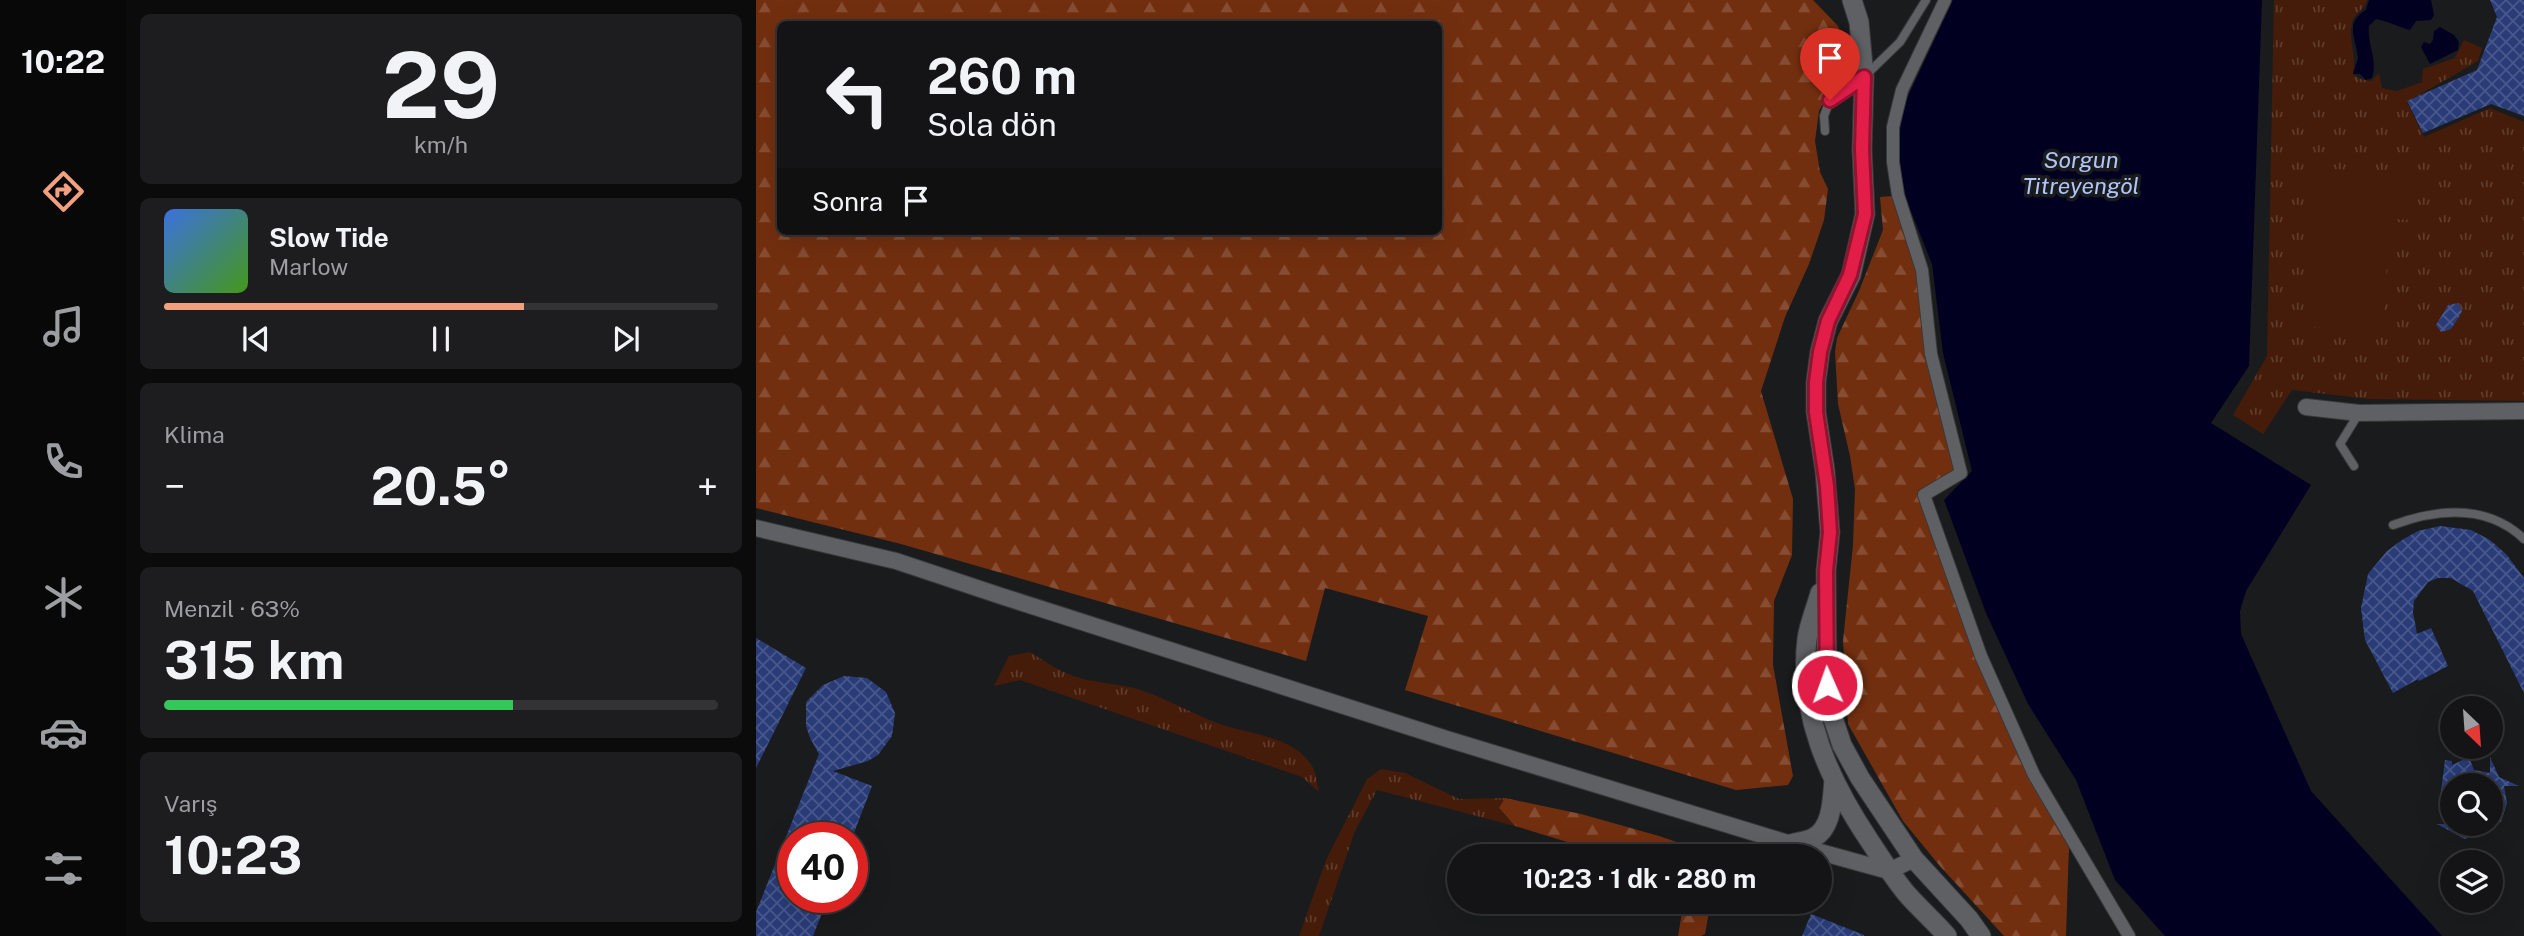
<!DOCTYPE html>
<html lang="tr">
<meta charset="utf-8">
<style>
:root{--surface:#141416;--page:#1d1d1f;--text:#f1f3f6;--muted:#9d9ea1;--line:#333335;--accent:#f2a07f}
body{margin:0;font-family:"Public Sans",sans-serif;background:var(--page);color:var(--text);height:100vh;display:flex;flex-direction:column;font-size:26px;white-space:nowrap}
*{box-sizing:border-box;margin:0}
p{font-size:23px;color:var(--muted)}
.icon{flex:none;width:38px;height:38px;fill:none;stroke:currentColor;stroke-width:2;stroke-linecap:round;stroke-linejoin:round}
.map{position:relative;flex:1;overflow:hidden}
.panel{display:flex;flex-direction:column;gap:14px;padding:14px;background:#0b0b0c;width:630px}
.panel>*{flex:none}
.guide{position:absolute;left:21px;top:21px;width:665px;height:214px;border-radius:10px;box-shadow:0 7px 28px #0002,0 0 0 2px var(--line);background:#141416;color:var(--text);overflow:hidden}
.needle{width:46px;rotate:155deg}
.controls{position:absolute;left:1684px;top:696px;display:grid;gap:14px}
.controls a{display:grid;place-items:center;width:63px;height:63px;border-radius:50%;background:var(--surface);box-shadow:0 7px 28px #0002,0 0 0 2px var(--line);font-size:35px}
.speed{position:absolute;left:21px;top:822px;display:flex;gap:14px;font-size:35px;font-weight:700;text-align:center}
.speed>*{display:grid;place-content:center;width:91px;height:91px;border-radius:50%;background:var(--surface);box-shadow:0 7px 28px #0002,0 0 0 2px var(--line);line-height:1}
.speed .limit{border:10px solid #d22;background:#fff;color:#111}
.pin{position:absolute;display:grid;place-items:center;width:60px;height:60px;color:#fff;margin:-72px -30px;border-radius:50% 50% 50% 0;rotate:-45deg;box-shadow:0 0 7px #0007}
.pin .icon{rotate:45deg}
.me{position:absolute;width:77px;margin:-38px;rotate:358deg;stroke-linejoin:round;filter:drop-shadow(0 0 5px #0008)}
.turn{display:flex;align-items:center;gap:24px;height:147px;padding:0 35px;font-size:32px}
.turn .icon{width:91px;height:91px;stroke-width:2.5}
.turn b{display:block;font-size:49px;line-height:60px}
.then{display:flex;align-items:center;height:66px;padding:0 35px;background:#0003;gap:14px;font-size:26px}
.big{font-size:52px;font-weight:700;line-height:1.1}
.panel .tile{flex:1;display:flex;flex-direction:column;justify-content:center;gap:10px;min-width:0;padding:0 24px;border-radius:10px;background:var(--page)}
.panel .dial{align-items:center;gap:0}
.dial b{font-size:91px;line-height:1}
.song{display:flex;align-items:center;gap:21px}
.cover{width:84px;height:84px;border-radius:10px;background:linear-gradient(135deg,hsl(220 70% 55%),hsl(100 70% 35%))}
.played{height:7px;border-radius:4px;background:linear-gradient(90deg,var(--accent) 65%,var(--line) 65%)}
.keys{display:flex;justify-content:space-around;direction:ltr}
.heat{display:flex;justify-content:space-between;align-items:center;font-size:38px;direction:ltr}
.charge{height:10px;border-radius:5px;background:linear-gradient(90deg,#34c759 63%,var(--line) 0)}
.trip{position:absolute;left:691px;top:844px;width:385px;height:70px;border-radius:35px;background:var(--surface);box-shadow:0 7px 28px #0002,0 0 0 2px var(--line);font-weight:700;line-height:70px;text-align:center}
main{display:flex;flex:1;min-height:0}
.tabs{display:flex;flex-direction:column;width:126px;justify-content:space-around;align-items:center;background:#080809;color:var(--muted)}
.tabs .icon{width:49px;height:49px}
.tabs .selected{color:var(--accent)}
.tabs b{font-size:32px;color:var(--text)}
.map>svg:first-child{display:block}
</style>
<main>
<nav class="tabs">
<b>10:22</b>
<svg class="icon selected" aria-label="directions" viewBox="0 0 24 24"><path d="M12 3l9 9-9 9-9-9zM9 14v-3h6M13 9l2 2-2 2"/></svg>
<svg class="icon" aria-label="music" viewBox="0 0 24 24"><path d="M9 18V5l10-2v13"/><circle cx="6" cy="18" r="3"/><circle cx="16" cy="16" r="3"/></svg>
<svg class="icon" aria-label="phone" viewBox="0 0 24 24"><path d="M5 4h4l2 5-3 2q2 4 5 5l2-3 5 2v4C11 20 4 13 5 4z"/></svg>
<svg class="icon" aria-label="climate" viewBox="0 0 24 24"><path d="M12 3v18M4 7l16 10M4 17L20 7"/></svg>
<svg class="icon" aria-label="car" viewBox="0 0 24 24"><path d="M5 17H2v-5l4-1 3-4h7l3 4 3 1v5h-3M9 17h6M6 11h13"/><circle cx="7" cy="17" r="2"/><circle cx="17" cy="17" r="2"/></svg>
<svg class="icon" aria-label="filters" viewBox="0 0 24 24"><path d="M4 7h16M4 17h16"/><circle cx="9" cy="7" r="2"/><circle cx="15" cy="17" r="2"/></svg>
</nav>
<section class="panel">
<div class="tile dial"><b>29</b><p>km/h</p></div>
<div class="tile">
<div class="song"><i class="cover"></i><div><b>Slow Tide</b><p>Marlow</p></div></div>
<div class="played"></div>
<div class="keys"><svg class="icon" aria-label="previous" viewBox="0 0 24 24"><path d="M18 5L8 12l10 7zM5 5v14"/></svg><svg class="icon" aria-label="pause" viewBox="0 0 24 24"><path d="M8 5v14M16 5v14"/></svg><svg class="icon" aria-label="next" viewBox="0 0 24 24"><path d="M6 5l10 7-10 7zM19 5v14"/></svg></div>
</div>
<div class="tile"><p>Klima</p>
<div class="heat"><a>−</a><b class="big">20.5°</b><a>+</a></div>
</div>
<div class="tile"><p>Menzil · 63%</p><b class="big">315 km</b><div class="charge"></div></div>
<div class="tile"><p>Varış</p><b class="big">10:23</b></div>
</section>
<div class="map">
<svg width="1768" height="936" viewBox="0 0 1768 936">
<defs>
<pattern id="grass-tufts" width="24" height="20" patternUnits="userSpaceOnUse" patternTransform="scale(1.75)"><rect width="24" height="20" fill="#451b09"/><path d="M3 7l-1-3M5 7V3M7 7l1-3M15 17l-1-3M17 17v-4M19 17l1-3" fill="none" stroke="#603c2d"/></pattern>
<pattern id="forest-firs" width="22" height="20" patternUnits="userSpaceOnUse" patternTransform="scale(1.75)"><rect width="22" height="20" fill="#722f0f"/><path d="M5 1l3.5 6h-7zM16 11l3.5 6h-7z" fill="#864d32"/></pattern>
<pattern id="building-cross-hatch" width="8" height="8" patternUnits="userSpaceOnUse" patternTransform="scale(1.75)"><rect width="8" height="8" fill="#293c78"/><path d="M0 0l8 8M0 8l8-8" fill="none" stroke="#48588c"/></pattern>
</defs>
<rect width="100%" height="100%" fill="#1a1b1d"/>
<path fill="url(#grass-tufts)" d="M1518,0h93c-2,10 -13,13 -15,23 -4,17 5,32 1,51l7,5 11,2 8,-8 3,15 15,3 25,-9 1,-13 32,-11 9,-18 18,8 -4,13 -71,41 17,35 66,-29 34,14v279l-155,-2 -77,-9 -29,44 -30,-19 34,-59z
M274,652c16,10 33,22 53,27 21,5 43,5 63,13 25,9 49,23 74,32 28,10 74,12 92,42 4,6 5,18 7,26l-17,-15 -282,-97 -26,6 15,-30z
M625,769l24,4 54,26 46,-1 -6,11 16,17 -138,-36 -22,41 -36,105h-20l27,-76 41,-81z"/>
<path fill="url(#forest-firs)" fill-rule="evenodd" d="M0,0h1057l25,26 7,16 2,15 -3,16 -13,14 -12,24 -4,30 5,31 8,17 -4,31 -15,44 -24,53 -24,74 32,108 -1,56 -18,46 -1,64 20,111 -5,9 -52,5 -331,-100 23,-74 -103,-28 -19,73 -405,-117 -145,-36zM24,24h658v207h-658z
M1137,196l26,77 35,196 -36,24 59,167 92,184 -3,92h-62l-65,-71 -36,-44 -55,-97 -5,-83 10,-96 2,-56 -5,-33 -12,-52 -3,-52 2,-14 22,-47 24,-61 -3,-33z
M749,798l76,16 78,22 38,13 9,7h-93l-98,-30 -16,-18z
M926,901h29l-6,33 -4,2h-23l5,-29z"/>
<path fill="#451b09" d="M1557,168l79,4 -9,159 -79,-5z
M1640,173l23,1 -3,46 -23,-1z"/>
<path fill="#010021" d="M1197,0h309l-13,366 -38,57 100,62 -65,106 -6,20 1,23 70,157 131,145h-277l-50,-56 -39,-100 -48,-76 -42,-91 -42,-113 28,-29 -29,-118 -11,-89 -26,-65 -8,-43 4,-47z
M1613,0h62l3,15 -3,5 -15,1 -6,9c-12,-3 -22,-9 -34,-11l-7,7c-2,19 9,33 3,52l-6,2 -6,-6h-7l5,-16c-2,-20 -14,-35 8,-48z
M1684,27l14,8 5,7 -1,8 -28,14 -9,-17 3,-5 6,2 3,-4 1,-9z"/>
<path fill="url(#building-cross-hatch)" d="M1734,0h34v116l-33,-12 -68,29 -16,-32 70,-31 20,-53z
M1703,303l3,9 -11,17 -10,3 -5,-7 12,-20z
M1684,526l31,4 19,10 16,14 18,24v115l-51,-102 -22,-13h-13l-10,4 -14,19 -1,11 4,22 14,-6 17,38 -29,15 -1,-2 -25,14 -28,-53 -4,-32 7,-34 19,-23 15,-11 16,-9z
M0,638l50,30 -50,100z
M88,676l23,2 19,14 9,21 -3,23 -14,19 -10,6 -35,10 39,15 -20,52h-59v60h35l-15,38h-57v-24l63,-158 -9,-16 -4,-12v-24l17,-17z
M1713,757l5,13 16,3v-16l9,20 20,9h-15l3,17 -6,19 -11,2v-38h-38v38h37l-24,15 -28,-15h11l-9,-17 6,-47 7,1v4z
M1055,914l53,21v1h-62z"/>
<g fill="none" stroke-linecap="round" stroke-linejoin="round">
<defs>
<path id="service" d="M1069,131l-1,-15 6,-16 34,-23 36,-35 26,-42
M1598,466l-14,-22 19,-31
M1637,525c44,-16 94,-21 131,14"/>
<path id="pedestrian" d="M1189,0l-43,90 -9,37v35l5,33 24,75 9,84 30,119 -37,22 57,161 53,119 95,161"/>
<path id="minor" d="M1550,407l53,6 165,-2
M0,528l140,33 105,35 446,143 344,105 98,27 25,-12"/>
<path id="tertiary" d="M1096,0l7,22 5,55 -2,73 3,64 -14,61 -23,46 -8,31 -4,30v30l9,59 5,61 -4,39 1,114 5,30 10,30 18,33 54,81 55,60 12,17
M1064,593c-4,15 -11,31 -13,46 -9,74 22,141 62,201 12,18 23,36 37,53 13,15 28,28 41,43
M1035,844c7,-2 16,-3 22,-6 20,-10 19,-40 21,-58"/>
</defs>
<use href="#service" stroke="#38393a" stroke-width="10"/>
<use href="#pedestrian" stroke="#38393a" stroke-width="14"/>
<use href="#minor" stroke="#38393a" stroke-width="18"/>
<use href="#tertiary" stroke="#38393a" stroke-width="21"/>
<use href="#service" stroke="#5f6063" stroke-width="8"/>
<use href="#pedestrian" stroke="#5f6063" stroke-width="12"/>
<use href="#minor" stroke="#5f6063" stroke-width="16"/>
<use href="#tertiary" stroke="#5f6063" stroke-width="19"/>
</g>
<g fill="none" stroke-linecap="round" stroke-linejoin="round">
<defs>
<path id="route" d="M1071,685l-1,-114 4,-39 -3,-46 -11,-74v-30l4,-30 8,-31 22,-46 15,-61 -3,-64 2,-73 -34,23"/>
</defs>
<use href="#route" stroke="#92132f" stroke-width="18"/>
<use href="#route" stroke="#e11d48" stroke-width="12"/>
</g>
<g text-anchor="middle" stroke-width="7" stroke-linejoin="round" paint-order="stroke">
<g font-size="23" font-style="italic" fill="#b0c5fb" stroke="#1a1b1d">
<text x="1325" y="168">Sorgun<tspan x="1325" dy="26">Titreyengöl</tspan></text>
</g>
</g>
</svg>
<div class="controls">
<a><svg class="needle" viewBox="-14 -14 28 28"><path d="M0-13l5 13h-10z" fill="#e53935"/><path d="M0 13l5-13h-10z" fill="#9d9ea1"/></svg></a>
<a><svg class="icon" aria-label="search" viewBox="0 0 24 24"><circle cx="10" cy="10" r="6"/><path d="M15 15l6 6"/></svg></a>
<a><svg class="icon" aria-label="layers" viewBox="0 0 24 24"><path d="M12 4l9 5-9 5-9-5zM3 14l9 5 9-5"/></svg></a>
</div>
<div class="speed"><div class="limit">40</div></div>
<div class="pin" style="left:1074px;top:100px;background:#d93025"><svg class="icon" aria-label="arrive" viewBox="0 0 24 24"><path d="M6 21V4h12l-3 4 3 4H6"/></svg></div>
<svg class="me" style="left:1071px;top:685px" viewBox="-20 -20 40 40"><circle r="17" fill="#e11d48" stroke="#fff" stroke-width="3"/><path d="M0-11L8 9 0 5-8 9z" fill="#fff"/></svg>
<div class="trip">10:23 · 1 dk · 280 m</div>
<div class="guide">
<div class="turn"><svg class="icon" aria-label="left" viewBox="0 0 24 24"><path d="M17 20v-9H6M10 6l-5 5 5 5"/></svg><div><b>260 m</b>Sola dön</div></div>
<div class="then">Sonra<svg class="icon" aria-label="arrive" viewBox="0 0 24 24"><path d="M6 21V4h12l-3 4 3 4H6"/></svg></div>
</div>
</div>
</main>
